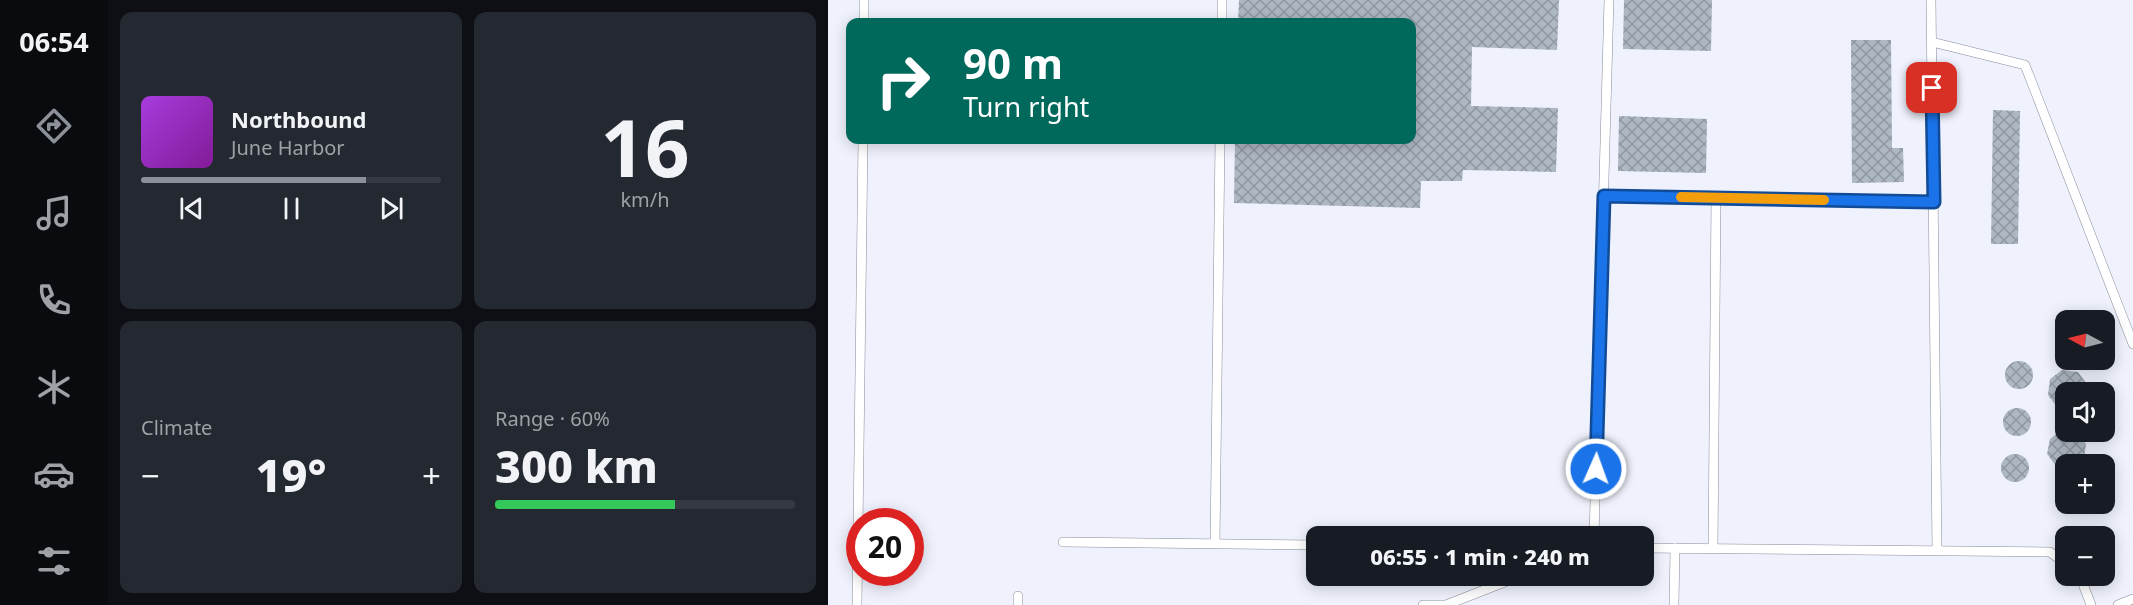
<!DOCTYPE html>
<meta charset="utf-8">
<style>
:root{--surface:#171b24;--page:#242831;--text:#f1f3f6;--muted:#9ea1a6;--line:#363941;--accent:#8c9099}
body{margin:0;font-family:"Noto Sans",sans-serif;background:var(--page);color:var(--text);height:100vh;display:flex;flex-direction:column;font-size:22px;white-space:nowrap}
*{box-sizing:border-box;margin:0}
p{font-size:20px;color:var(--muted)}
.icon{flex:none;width:33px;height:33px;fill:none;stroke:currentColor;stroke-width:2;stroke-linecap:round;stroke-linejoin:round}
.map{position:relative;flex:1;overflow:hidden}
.panel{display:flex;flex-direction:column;gap:12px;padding:12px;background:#0d0f14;width:720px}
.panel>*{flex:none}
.hud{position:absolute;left:18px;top:18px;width:570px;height:126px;border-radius:12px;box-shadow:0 3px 15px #0003;background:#00695c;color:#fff;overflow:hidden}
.needle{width:39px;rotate:277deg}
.buttons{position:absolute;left:1227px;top:310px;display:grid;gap:12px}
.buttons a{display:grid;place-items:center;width:60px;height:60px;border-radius:12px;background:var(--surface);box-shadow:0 3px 15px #0003;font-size:30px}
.speed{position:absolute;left:18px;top:508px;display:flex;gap:12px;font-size:30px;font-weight:700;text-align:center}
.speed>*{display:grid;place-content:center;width:78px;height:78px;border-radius:50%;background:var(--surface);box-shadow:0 3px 15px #0003;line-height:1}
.speed .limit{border:9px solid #d22;background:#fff;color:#111}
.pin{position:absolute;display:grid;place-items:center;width:51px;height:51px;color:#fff;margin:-26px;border-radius:12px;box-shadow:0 3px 9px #0006}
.me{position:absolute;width:66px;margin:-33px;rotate:2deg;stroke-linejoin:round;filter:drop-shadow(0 0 4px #0008)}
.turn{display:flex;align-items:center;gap:21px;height:126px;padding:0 18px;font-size:27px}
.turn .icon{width:78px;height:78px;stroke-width:2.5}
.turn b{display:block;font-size:42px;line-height:51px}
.big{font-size:45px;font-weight:800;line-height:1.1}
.panel .card{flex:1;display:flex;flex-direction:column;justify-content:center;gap:9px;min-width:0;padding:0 21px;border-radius:12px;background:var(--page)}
.panel .dial{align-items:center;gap:0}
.dial b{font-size:78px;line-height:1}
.song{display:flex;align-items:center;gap:18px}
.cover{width:72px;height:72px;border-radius:9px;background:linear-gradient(135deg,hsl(280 70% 55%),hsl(290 70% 35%))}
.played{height:6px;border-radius:3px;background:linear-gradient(90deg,var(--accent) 75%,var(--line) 75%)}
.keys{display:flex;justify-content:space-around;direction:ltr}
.heat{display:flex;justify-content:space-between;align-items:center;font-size:33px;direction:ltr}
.charge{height:9px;border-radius:4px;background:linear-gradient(90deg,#34c759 60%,var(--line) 0)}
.panel .tiles{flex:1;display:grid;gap:12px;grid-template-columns:repeat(2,1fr)}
.trip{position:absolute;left:478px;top:526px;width:348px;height:60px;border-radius:12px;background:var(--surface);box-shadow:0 3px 15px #0003;font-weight:800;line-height:60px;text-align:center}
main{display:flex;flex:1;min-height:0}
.dock{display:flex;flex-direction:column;width:108px;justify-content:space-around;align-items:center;background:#090b0e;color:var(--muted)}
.dock .icon{width:42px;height:42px}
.dock .on{color:var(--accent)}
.dock b{font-size:27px;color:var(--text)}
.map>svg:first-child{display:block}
</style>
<main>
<nav class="dock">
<b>06:54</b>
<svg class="icon on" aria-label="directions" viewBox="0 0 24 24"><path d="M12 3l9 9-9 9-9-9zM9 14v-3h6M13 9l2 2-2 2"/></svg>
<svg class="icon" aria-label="music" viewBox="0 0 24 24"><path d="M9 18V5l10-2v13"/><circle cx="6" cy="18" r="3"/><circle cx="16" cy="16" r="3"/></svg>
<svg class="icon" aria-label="phone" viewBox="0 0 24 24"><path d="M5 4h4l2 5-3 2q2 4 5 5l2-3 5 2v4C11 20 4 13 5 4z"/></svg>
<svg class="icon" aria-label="climate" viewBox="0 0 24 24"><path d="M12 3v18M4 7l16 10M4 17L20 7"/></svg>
<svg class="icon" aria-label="car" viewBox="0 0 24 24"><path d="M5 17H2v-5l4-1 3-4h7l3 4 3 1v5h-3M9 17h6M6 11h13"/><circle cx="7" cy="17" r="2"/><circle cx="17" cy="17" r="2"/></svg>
<svg class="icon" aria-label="filters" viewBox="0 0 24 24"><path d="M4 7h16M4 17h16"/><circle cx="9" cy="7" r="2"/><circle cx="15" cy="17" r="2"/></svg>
</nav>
<section class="panel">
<div class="tiles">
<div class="card">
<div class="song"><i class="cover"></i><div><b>Northbound</b><p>June Harbor</p></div></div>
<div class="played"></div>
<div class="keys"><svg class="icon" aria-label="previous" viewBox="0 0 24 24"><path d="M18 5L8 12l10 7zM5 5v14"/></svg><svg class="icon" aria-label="pause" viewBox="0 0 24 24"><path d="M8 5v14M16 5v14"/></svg><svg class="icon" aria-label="next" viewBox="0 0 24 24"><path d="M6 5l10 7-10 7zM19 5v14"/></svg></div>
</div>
<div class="card dial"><b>16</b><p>km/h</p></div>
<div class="card"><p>Climate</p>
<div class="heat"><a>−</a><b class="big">19°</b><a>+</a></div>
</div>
<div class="card"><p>Range · 60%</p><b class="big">300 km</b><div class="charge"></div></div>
</div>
</section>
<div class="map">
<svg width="1305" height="605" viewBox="0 0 1305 605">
<defs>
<pattern id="building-cross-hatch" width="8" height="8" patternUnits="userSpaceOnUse" patternTransform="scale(1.5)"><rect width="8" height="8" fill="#aeb8c3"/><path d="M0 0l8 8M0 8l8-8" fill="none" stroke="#8f97a0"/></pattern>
</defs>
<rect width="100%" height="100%" fill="#eff2fd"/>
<path fill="url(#building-cross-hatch)" d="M411,0h320l-2,50 -85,-3 -1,59 87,2 -2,64 -93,-2 -1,11h-41l-1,27 -186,-5 1,-63h177v-118h-174z
M796,0h88l-1,51 -88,-2z
M1023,40h40l1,108h11l1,34 -52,1z
M1165,110l27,1 -2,133h-27z
M791,116l88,3 -1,54 -88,-2z
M1177 375a14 14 0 1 1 28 0a14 14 0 1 1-28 0Z
M1234,370l16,2 9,12 -1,9h-20v15l-9,-1 -9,-12 2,-16z
M1175 422a14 14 0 1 1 28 0a14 14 0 1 1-28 0Z
M1234,430l4,2h11l9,12 -2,15 -8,6h-10v3l-10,-2 -9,-12 3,-15z
M1173 468a14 14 0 1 1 28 0a14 14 0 1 1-28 0Z"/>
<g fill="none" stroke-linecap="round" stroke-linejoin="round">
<defs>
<path id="lane" d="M1103,0l6,551
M36,22v-22
M394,22v-22
M1104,42l93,23 108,279
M776,196l330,6
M766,537l15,-537
M235,542l254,3
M387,544l5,-404
M816,548l406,4 16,12
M885,549l3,-351
M1252,576l11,29
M29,605l6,-465
M190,605v-9
M595,605h23l74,-29
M846,605l1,-57
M1290,605l15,-6"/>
</defs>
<use href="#lane" stroke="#898b98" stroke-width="10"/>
<use href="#lane" stroke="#fff" stroke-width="9"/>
</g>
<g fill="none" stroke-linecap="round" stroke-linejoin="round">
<defs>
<path id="route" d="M768,469l8,-273 330,6 -2,-114"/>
</defs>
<use href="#route" stroke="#114b97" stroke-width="15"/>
<use href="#route" stroke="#1a73e8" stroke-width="10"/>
<path stroke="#f59e0b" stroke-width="10" d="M853,197l143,3"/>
</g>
</svg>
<div class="buttons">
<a><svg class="needle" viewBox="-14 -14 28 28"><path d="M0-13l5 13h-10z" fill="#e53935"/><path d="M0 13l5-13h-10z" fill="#9ea1a6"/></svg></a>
<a><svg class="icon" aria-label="sound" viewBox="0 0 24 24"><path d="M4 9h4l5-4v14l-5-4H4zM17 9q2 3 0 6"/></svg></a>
<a>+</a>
<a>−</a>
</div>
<div class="speed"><div class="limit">20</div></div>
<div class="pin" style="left:1104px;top:88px;background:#d93025"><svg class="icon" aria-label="arrive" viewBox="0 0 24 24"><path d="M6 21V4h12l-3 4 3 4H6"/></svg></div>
<svg class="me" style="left:768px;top:469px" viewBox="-20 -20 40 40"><circle r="17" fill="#1a73e8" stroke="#fff" stroke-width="3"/><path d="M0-11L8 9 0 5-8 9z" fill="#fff"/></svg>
<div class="trip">06:55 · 1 min · 240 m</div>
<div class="hud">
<div class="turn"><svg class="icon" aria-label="right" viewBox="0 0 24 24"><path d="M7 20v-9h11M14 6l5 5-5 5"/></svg><div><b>90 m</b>Turn right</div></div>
</div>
</div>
</main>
